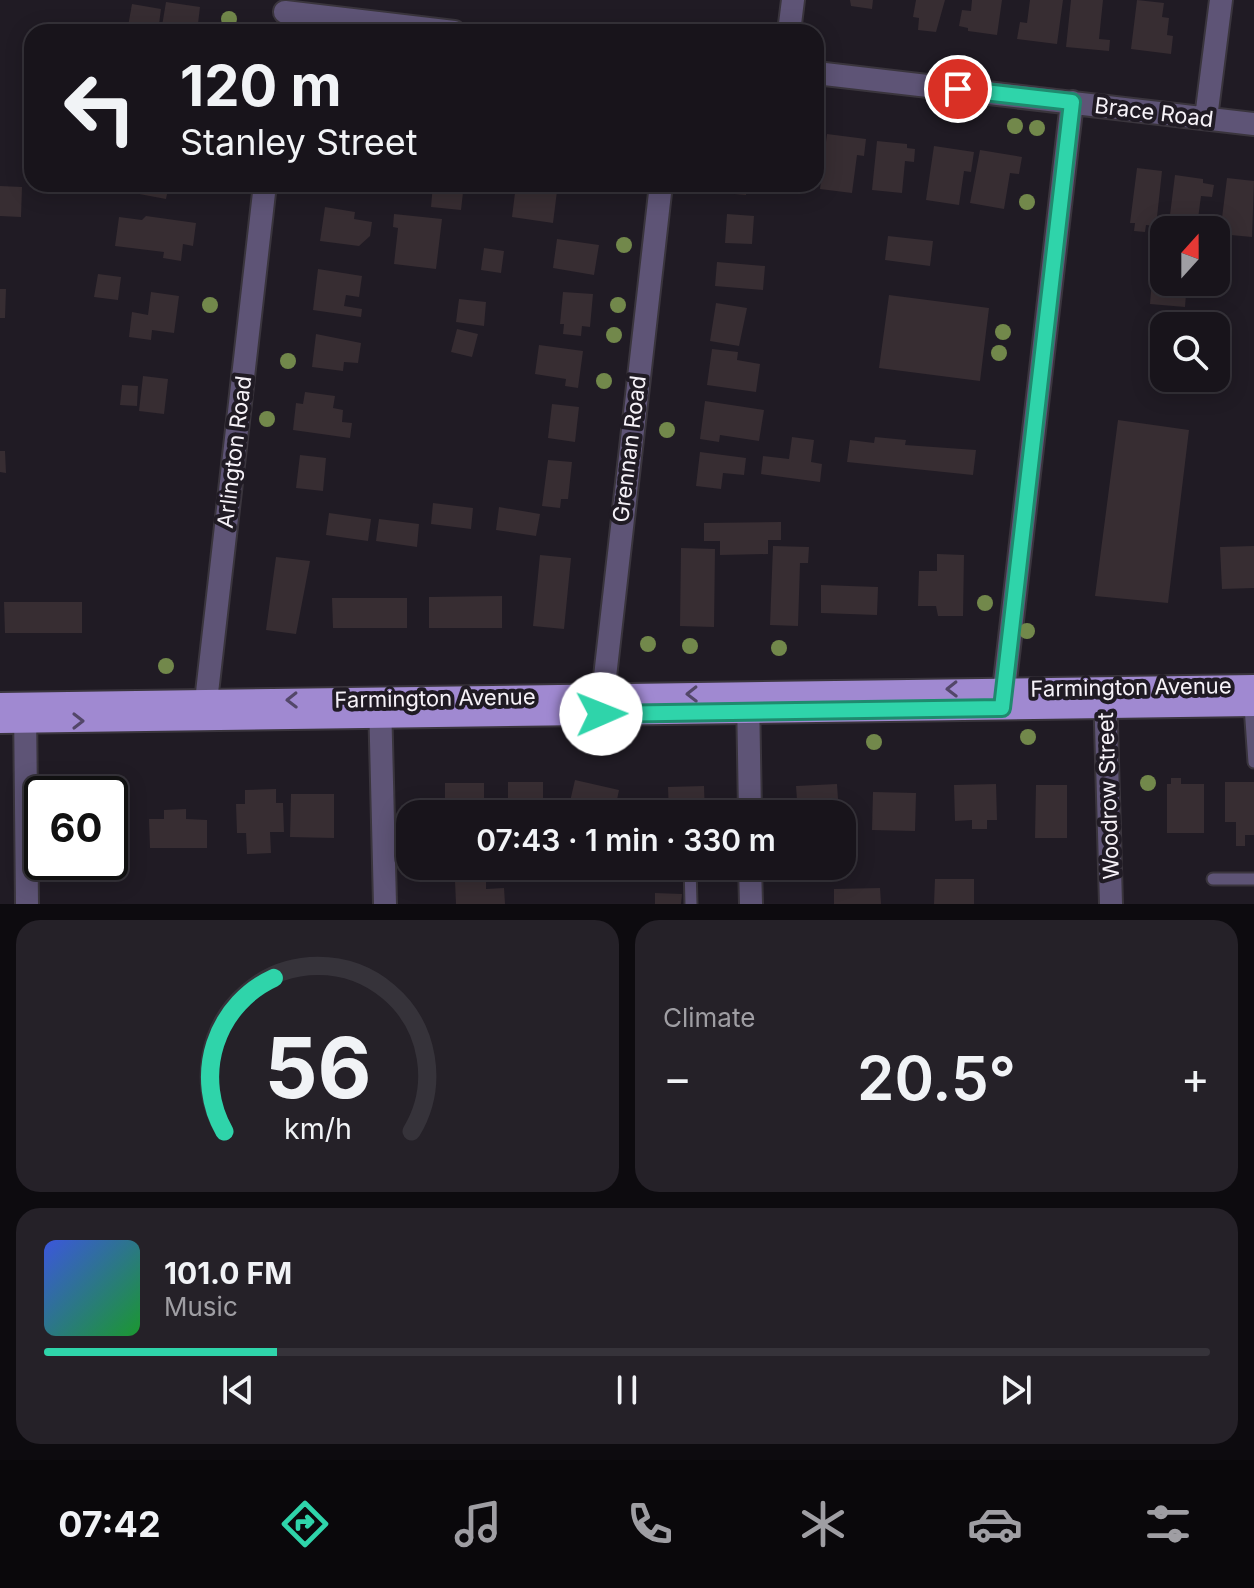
<!DOCTYPE html>
<meta charset="utf-8">
<style>
:root{--surface:#18141b;--page:#252128;--text:#f1f3f6;--muted:#9f9ea3;--line:#36333a;--accent:#2fd4aa}
body{margin:0;font-family:Inter,sans-serif;background:var(--page);color:var(--text);height:100vh;display:flex;flex-direction:column;font-size:30px;white-space:nowrap}
*{box-sizing:border-box;margin:0}
p{font-size:26px;color:var(--muted)}
.icon{flex:none;width:44px;height:44px;fill:none;stroke:currentColor;stroke-width:2;stroke-linecap:round;stroke-linejoin:round}
.map{position:relative;height:904px;overflow:hidden}
.drawer{display:flex;flex-direction:column;gap:16px;padding:16px;background:#0d0b0f;flex:1}
.drawer>*{flex:none}
.guide{position:absolute;left:24px;top:24px;width:800px;height:168px;border-radius:24px;box-shadow:0 4px 20px #0003,0 0 0 2px var(--line);background:#18141b;color:var(--text);overflow:hidden}
.needle{width:52px;rotate:21deg}
.tools{position:absolute;left:1150px;top:216px;display:grid;gap:16px}
.tools a{display:grid;place-items:center;width:80px;height:80px;border-radius:16px;background:var(--surface);box-shadow:0 4px 20px #0003,0 0 0 2px var(--line);font-size:40px}
.speed{position:absolute;left:24px;top:776px;display:flex;gap:16px;font-size:40px;font-weight:700;text-align:center}
.speed>*{display:grid;place-content:center;width:104px;height:104px;border-radius:50%;background:var(--surface);box-shadow:0 4px 20px #0003,0 0 0 2px var(--line);line-height:1}
.speed .limit{border:4px solid #111;border-radius:12px;background:#fff;color:#111}
.pin{position:absolute;display:grid;place-items:center;width:68px;height:68px;color:#fff;margin:-34px;border:4px solid #fff;border-radius:50%;box-shadow:0 2px 8px #0007}
.me{position:absolute;width:88px;margin:-44px;rotate:89deg;stroke-linejoin:round;filter:drop-shadow(0 0 6px #0008)}
.turn{display:flex;align-items:center;gap:28px;height:168px;padding:0 24px;font-size:36px}
.turn .icon{width:104px;height:104px;stroke-width:2.5}
.turn b{display:block;font-size:56px;line-height:68px}
.big{font-size:60px;font-weight:600;line-height:1.1}
.drawer .tile{flex:1;display:flex;flex-direction:column;justify-content:center;gap:12px;min-width:0;padding:0 28px;border-radius:24px;background:var(--page)}
.drawer .dial{align-items:center;gap:0}
.dial svg{height:208px;overflow:visible;fill:none;stroke:var(--line);stroke-width:7;stroke-linecap:round;text-anchor:middle}
.dial text{fill:var(--text);stroke:none}
.song{display:flex;align-items:center;gap:24px}
.cover{width:96px;height:96px;border-radius:12px;background:linear-gradient(135deg,hsl(230 70% 55%),hsl(130 70% 35%))}
.played{height:8px;border-radius:4px;background:linear-gradient(90deg,var(--accent) 20%,var(--line) 20%)}
.keys{display:flex;justify-content:space-around;direction:ltr}
.heat{display:flex;justify-content:space-between;align-items:center;font-size:44px;direction:ltr}
.drawer .tiles{flex:1;display:grid;gap:16px;grid-template-columns:1fr 1fr}
.tile:last-child{grid-column:span 2}
.trip{position:absolute;left:396px;top:800px;width:460px;height:80px;border-radius:24px;background:var(--surface);box-shadow:0 4px 20px #0003,0 0 0 2px var(--line);font-weight:600;line-height:80px;text-align:center}
.menu{display:flex;height:128px;justify-content:space-around;align-items:center;background:#0a080b;color:var(--muted)}
.menu .icon{width:56px;height:56px}
.menu .on{color:var(--accent)}
.menu b{font-size:36px;color:var(--text)}
.map>svg:first-child{display:block}
</style>
<div class="map">
<svg width="1254" height="904" viewBox="0 0 1254 904">
<rect width="100%" height="100%" fill="#201b24"/>
<path fill="#372d32" d="M850,0h23l-1,9 -21,-3z
M916,0h29l-9,32 -18,-2 1,-12 -6,-1z
M972,0h30l-5,35 -29,-4v-3l-9,-2 3,-16 9,1z
M1030,0h33l-6,44 -40,-5 3,-17 7,1z
M1071,0h32l-4,39 11,1 -1,11 -43,-4z
M1137,0l27,3 -2,14 7,1 -2,17 6,1 -2,18 -40,-5z
M166,2l34,5 -3,25h-36z
M132,4l29,5 -3,23h-31z
M827,134l39,5 -2,17 -7,-1 -5,38 -32,-4z
M877,141l30,3v4l8,1 -1,13 -9,-1 -3,32 -30,-3z
M934,146l40,6 -3,20 -7,-1 -5,34 -33,-5z
M980,150l42,7 -3,17 -9,-1 -6,36 -34,-6z
M1137,168l25,3 -6,55 -10,-1 -1,7 -11,-1 1,-8h-5z
M1175,175l28,4v4l11,2 -2,12 -11,-1 -4,30 -28,-3z
M1227,178l27,3 -2,56 -32,-3z
M135,184h34l-3,15 -32,-6z
M433,184h31l-3,26 -30,-3z
M724,184h23l-1,11 -23,-2z
M516,185l41,6 -4,32 -41,-6z
M0,186l22,1 -1,30 -21,-1z
M325,207l30,5 -1,7 18,3 -2,14 -11,10 -39,-5z
M394,214l48,5 -6,50 -42,-5 4,-36 -5,-1z
M727,214l27,2 -2,28 -27,-1z
M146,216l50,7 -3,23 -10,-2 -2,17 -18,-3 1,-6 -49,-6 4,-29 23,3z
M888,236l45,5 -3,25 -45,-6z
M557,239l42,6 -5,30 -41,-7z
M484,248l20,3 -3,22 -20,-3z
M717,262l48,4 -2,24 -48,-4z
M318,269l44,7 -3,21 -13,-2 -2,11 18,3 -1,8 -48,-7z
M98,274l23,3 -3,23 -24,-3z
M1152,280l35,2 -2,25 -35,-3z
M0,289h6l-1,29h-5z
M151,292l28,4 -5,37 -22,-3 -1,10 -22,-3 3,-25 16,3z
M563,292l30,2 -3,33 -8,-1 -1,10 -18,-2 1,-10h-4z
M889,295l100,13 -9,73 -101,-13z
M459,299l27,3 -2,24 -28,-4z
M716,303l31,5 -8,38 -29,-5z
M457,329l21,5 -6,23 -21,-5z
M316,334l45,9 -3,20 -14,-1 -1,9 -31,-4z
M539,345l44,6 -5,37 -13,-2 1,-7 -31,-5z
M712,349l26,3 -1,8 23,4 -4,28 -49,-7z
M143,376l25,3 -4,35 -25,-3z
M122,385l16,1 -1,20 -17,-1z
M305,392l30,4 -2,12 10,2 -1,12 10,1 -2,15 -57,-8 3,-27 7,1z
M705,401l59,9 -5,31 -39,-6 -1,7 -19,-3z
M552,404l27,3 -4,35 -27,-4z
M1118,420l71,10 -21,173 -73,-7z
M792,437l22,3 -3,22 11,2 -2,18 -59,-8 2,-18 26,3z
M875,437l31,3 -1,5 71,5 -3,25 -126,-13 3,-22 24,3z
M0,451h5l1,22 -6,-1z
M700,452l46,6 -2,17 -21,-2 -2,16 -25,-3z
M300,455l26,3 -3,33 -27,-3z
M548,460l24,2 -4,37h-7l-1,9 -18,-2z
M433,503l40,5 -2,21 -40,-5z
M499,507l41,7 -4,22 -40,-6z
M329,513l42,6 -3,22 -42,-6z
M379,519l40,5 -2,23 -41,-6z
M781,522v18h-13v14l-48,1v-14h-16v-18z
M773,546l36,1 -1,16h-8l-2,63 -28,-1z
M1254,546v42l-32,1 -2,-42z
M681,548l34,1 -1,78 -34,-1z
M937,554l27,1 -1,61h-25l-2,-10h-18l1,-35h18z
M540,555l31,3 -7,71 -31,-3z
M276,557l34,4 -14,73 -30,-4z
M821,585l57,2 -1,28 -56,-2z
M502,596v32h-73v-31z
M332,598h75v30h-74z
M4,602h78v31h-77z
M1171,778h10v6h23v49h-37v-49h4z
M575,780l44,10 -5,24h-36l-10,-4z
M508,782h35v32h-35z
M1225,782h29v53h-9v11h-9v-24h-11z
M445,783h39v29h-39z
M837,784l2,30h-41l-2,-28z
M996,784l1,36h-10v9h-15v-9l-17,1 -1,-36z
M1036,785h31v53h-32z
M704,786l1,28h-36l-1,-27z
M276,789v14h7l1,29h-14l1,21 -24,1 -1,-21h-9l-1,-29h9v-14z
M873,792l43,1 -1,38 -43,-1z
M291,794h43v44l-44,-1z
M186,809v10l21,1v28h-57l-1,-29h15v-9z
M110,819h12l-1,57h-29v-14h18z
M935,879h39v25h-40z
M486,880v9l18,-1 1,16h-49l-1,-23z
M880,888l1,16h-47v-15z
M655,893l27,1 -1,10h-26z"/>
<g fill="none" stroke-linecap="round" stroke-linejoin="round">
<defs>
<path id="service" d="M1250,706l4,56
M690,866l1,38
M1213,879h41"/>
<path id="minor" d="M285,12l169,20
M789,32l4,-32
M816,73l438,51
M1206,118l15,-118
M1105,689l6,215
M748,695l2,119
M380,700l5,204
M25,705l2,199
M1002,707l70,-605
M601,712l60,-528
M204,719l61,-535
M750,866l1,38"/>
<path id="primary" d="M0,704l1254,-18
M0,722l1254,-17"/>
</defs>
<use href="#service" stroke="#3a353d" stroke-width="15"/>
<use href="#minor" stroke="#3a353d" stroke-width="26"/>
<use href="#primary" stroke="#3a353d" stroke-width="26"/>
<use href="#service" stroke="#5e5476" stroke-width="11"/>
<use href="#minor" stroke="#5e5476" stroke-width="22"/>
<use href="#primary" stroke="#a089d1" stroke-width="22"/>
</g>
<g fill="#72884b">
<circle cx="229" cy="19" r="8"/>
<circle cx="1015" cy="126" r="8"/>
<circle cx="1037" cy="128" r="8"/>
<circle cx="1027" cy="202" r="8"/>
<circle cx="624" cy="245" r="8"/>
<circle cx="210" cy="305" r="8"/>
<circle cx="618" cy="305" r="8"/>
<circle cx="1003" cy="332" r="8"/>
<circle cx="614" cy="335" r="8"/>
<circle cx="999" cy="353" r="8"/>
<circle cx="288" cy="361" r="8"/>
<circle cx="604" cy="381" r="8"/>
<circle cx="267" cy="419" r="8"/>
<circle cx="667" cy="430" r="8"/>
<circle cx="985" cy="603" r="8"/>
<circle cx="1027" cy="631" r="8"/>
<circle cx="648" cy="644" r="8"/>
<circle cx="690" cy="646" r="8"/>
<circle cx="779" cy="648" r="8"/>
<circle cx="166" cy="666" r="8"/>
<circle cx="1028" cy="737" r="8"/>
<circle cx="874" cy="742" r="8"/>
<circle cx="1148" cy="783" r="8"/>
</g>
<defs><path id="oneway-chevron" d="M-2-3.5L2.5 0L-2 3.5" fill="none" stroke-width="1.6" stroke-linecap="round" stroke-linejoin="round" transform="scale(2)"/></defs>
<g stroke="#534769">
<use href="#oneway-chevron" transform="translate(952 689) rotate(179)"/>
<use href="#oneway-chevron" transform="translate(692 694) rotate(179)"/>
<use href="#oneway-chevron" transform="translate(292 700) rotate(179)"/>
<use href="#oneway-chevron" transform="translate(78 721)"/>
</g>
<g fill="none" stroke-linecap="round" stroke-linejoin="round">
<defs>
<path id="route" d="M601,714l401,-6 70,-606 -114,-13"/>
</defs>
<use href="#route" stroke="#1f8a6e" stroke-width="20"/>
<use href="#route" stroke="#2fd4aa" stroke-width="14"/>
</g>
<g text-anchor="middle" stroke-width="8" stroke-linejoin="round" paint-order="stroke">
<g font-size="22" fill="#f6f2f8" stroke="#201b24">
<text transform="translate(1154 112) rotate(7)" y="8">Brace Road</text>
<text transform="translate(629 449) rotate(-83)" y="8">Grennan Road</text>
<text transform="translate(234 452) rotate(-83)" y="8">Arlington Road</text>
<text transform="translate(1131 687) rotate(-1)" y="8">Farmington Avenue</text>
<text transform="translate(435 698) rotate(-1)" y="8">Farmington Avenue</text>
<text transform="translate(1108 796) rotate(-92)" y="8">Woodrow Street</text>
</g>
</g>
</svg>
<div class="tools">
<a><svg class="needle" viewBox="-14 -14 28 28"><path d="M0-13l5 13h-10z" fill="#e53935"/><path d="M0 13l5-13h-10z" fill="#9f9ea3"/></svg></a>
<a><svg class="icon" aria-label="search" viewBox="0 0 24 24"><circle cx="10" cy="10" r="6"/><path d="M15 15l6 6"/></svg></a>
</div>
<div class="speed"><div class="limit">60</div></div>
<div class="pin" style="left:958px;top:89px;background:#d93025"><svg class="icon" aria-label="arrive" viewBox="0 0 24 24"><path d="M6 21V4h12l-3 4 3 4H6"/></svg></div>
<svg class="me" style="left:601px;top:714px" viewBox="-20 -20 40 40"><circle r="19" fill="#fff"/><path d="M0-13L10 11 0 6-10 11z" fill="#2fd4aa"/></svg>
<div class="trip">07:43 · 1 min · 330 m</div>
<div class="guide">
<div class="turn"><svg class="icon" aria-label="left" viewBox="0 0 24 24"><path d="M17 20v-9H6M10 6l-5 5 5 5"/></svg><div><b>120 m</b>Stanley Street</div></div>
</div>
</div>
<section class="drawer">
<div class="tiles">
<div class="tile dial"><svg viewBox="0 0 100 80">
<path d="M14 69A42 42 0 1 1 86 69"/>
<path d="M14 69A42 42 0 0 1 33 10" stroke="#2fd4aa"/>
<text x="50" y="56" font-size="32" font-weight="700">56</text>
<text x="50" y="72" font-size="11">km/h</text>
</svg></div>
<div class="tile"><p>Climate</p>
<div class="heat"><a>−</a><b class="big">20.5°</b><a>+</a></div>
</div>
<div class="tile">
<div class="song"><i class="cover"></i><div><b>101.0 FM</b><p>Music</p></div></div>
<div class="played"></div>
<div class="keys"><svg class="icon" aria-label="previous" viewBox="0 0 24 24"><path d="M18 5L8 12l10 7zM5 5v14"/></svg><svg class="icon" aria-label="pause" viewBox="0 0 24 24"><path d="M8 5v14M16 5v14"/></svg><svg class="icon" aria-label="next" viewBox="0 0 24 24"><path d="M6 5l10 7-10 7zM19 5v14"/></svg></div>
</div>
</div>
</section>
<nav class="menu">
<b>07:42</b>
<svg class="icon on" aria-label="directions" viewBox="0 0 24 24"><path d="M12 3l9 9-9 9-9-9zM9 14v-3h6M13 9l2 2-2 2"/></svg>
<svg class="icon" aria-label="music" viewBox="0 0 24 24"><path d="M9 18V5l10-2v13"/><circle cx="6" cy="18" r="3"/><circle cx="16" cy="16" r="3"/></svg>
<svg class="icon" aria-label="phone" viewBox="0 0 24 24"><path d="M5 4h4l2 5-3 2q2 4 5 5l2-3 5 2v4C11 20 4 13 5 4z"/></svg>
<svg class="icon" aria-label="climate" viewBox="0 0 24 24"><path d="M12 3v18M4 7l16 10M4 17L20 7"/></svg>
<svg class="icon" aria-label="car" viewBox="0 0 24 24"><path d="M5 17H2v-5l4-1 3-4h7l3 4 3 1v5h-3M9 17h6M6 11h13"/><circle cx="7" cy="17" r="2"/><circle cx="17" cy="17" r="2"/></svg>
<svg class="icon" aria-label="filters" viewBox="0 0 24 24"><path d="M4 7h16M4 17h16"/><circle cx="9" cy="7" r="2"/><circle cx="15" cy="17" r="2"/></svg>
</nav>
